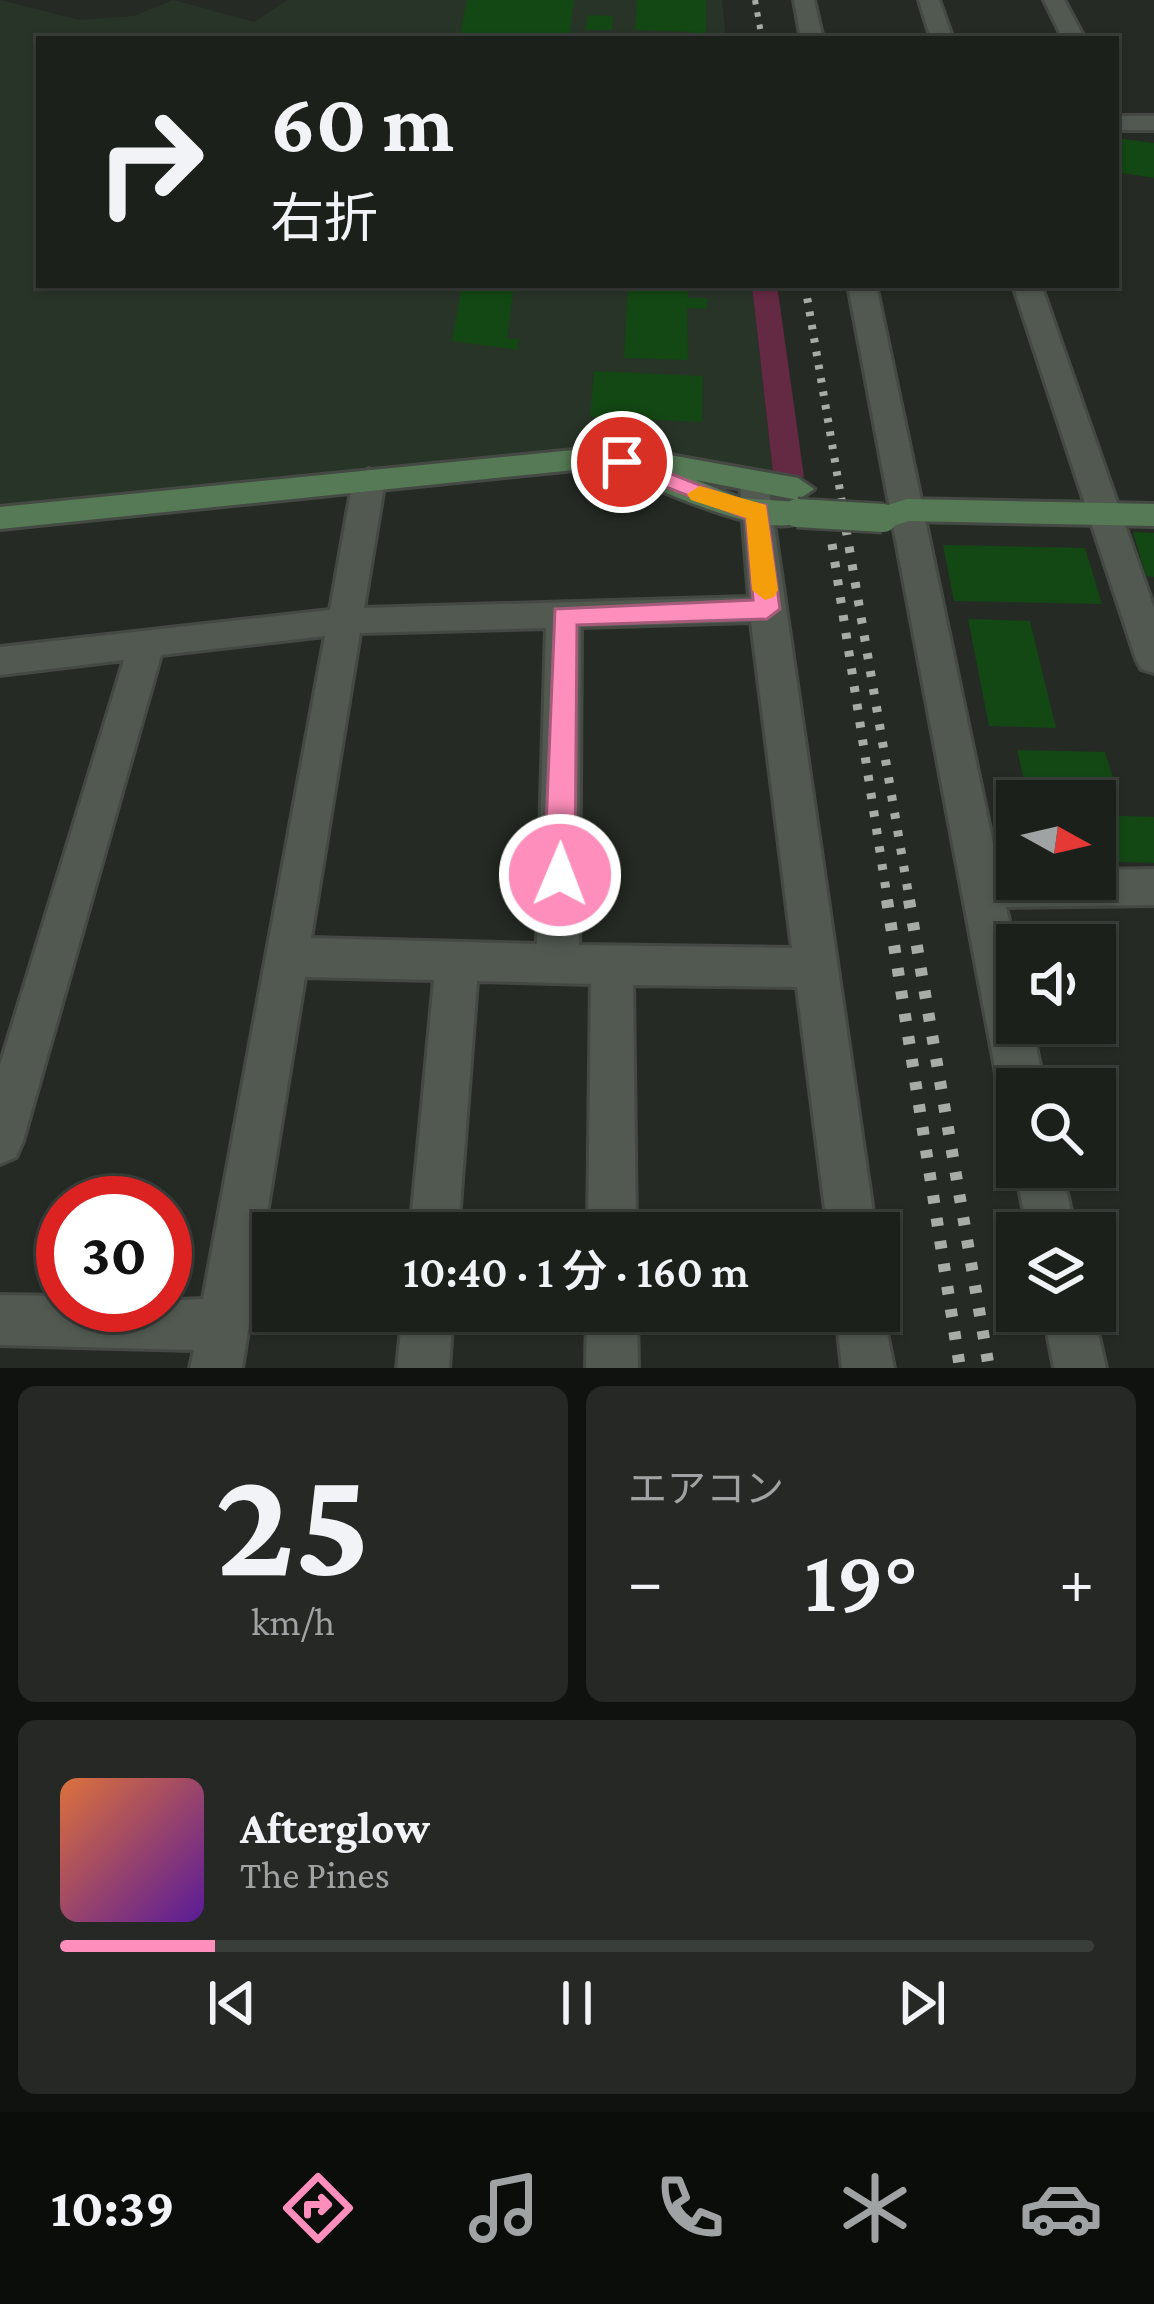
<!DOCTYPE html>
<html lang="ja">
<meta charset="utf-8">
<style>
:root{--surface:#1c201b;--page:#252824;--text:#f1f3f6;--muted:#a0a3a3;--line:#3a3e3a;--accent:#fe8ebb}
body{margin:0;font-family:"Crimson Pro","Noto Sans JP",serif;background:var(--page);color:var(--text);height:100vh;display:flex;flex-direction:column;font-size:45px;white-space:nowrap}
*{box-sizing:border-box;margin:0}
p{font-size:39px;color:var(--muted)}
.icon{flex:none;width:66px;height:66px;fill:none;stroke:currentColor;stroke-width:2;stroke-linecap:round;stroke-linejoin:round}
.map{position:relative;height:1368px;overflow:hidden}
.panel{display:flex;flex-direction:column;gap:18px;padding:18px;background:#0f120f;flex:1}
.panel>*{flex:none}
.guide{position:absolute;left:36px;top:36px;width:1083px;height:252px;border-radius:0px;box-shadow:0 3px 9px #0004,0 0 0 3px var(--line);background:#1c201b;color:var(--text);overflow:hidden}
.needle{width:78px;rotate:98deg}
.fabs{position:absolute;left:996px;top:780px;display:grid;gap:24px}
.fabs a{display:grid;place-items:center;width:120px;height:120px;border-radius:0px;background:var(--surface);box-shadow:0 3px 9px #0004,0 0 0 3px var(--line);font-size:60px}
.speed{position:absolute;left:36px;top:1176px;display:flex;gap:24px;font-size:60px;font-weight:700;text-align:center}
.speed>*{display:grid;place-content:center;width:156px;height:156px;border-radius:50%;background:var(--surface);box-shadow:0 3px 9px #0004,0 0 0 3px var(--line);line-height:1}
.speed .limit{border:18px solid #d22;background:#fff;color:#111}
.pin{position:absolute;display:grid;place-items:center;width:102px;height:102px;color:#fff;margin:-51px;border:6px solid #fff;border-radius:50%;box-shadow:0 3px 12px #0007}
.me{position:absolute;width:132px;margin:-66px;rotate:1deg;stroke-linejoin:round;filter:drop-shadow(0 0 9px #0008)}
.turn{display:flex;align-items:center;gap:42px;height:252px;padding:0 36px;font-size:54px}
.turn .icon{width:156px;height:156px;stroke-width:2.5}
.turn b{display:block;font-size:84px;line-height:102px}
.big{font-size:90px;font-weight:600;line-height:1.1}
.panel .widget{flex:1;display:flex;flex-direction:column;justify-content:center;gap:18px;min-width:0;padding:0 42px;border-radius:18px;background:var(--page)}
.panel .dial{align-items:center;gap:0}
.dial b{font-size:156px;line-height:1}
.song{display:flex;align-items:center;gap:36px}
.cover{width:144px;height:144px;border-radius:18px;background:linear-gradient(135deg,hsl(20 70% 55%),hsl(270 70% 35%))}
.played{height:12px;border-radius:6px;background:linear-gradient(90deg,var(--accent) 15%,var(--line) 15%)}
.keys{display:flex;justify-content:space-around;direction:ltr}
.heat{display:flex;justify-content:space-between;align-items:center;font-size:66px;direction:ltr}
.panel .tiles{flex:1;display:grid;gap:18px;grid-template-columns:1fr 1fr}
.widget:last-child{grid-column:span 2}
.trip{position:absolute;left:252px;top:1212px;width:648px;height:120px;border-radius:0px;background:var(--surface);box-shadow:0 3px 9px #0004,0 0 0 3px var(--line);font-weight:600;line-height:120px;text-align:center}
.menu{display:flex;height:192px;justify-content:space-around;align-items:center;background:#0b0d0b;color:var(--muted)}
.menu .icon{width:84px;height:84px}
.menu .on{color:var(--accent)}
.menu b{font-size:54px;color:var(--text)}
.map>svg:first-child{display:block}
</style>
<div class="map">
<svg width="1154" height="1368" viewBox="0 0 1154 1368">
<rect width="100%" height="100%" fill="#252b24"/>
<path fill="#293428" d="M0,0l79,20 55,-4 39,-16 81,22 33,-22h435l4,39h-687v246h713l21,188 -168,-24 -605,57z"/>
<path fill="#642943" d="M752,285h25l27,192 -31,-4z"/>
<path fill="#134714" d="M467,0h107l-5,39h-110z
M637,0h69v39h-15v-7l-56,-2z
M588,15l25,1 -1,14h-27z
M1116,138l38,5v35l-38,-6z
M462,285h52l-7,54h12l-2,11 -65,-9z
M628,285h59l1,13h19v11l-20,-1 1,52 -64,-2z
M594,371l109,5 -1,46 -112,-5z
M1133,532l21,1v44l-8,-1z
M943,545l142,3 17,56 -148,-3z
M968,619l62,2 26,107 -67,-2z
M1017,750l88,2 15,49 -91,-1z
M1095,815l59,2v46l-59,-2z"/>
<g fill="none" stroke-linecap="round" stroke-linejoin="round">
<defs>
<path id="street" d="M794,0h20l9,39h-22z
M919,0h20l14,39h-22z
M1044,0h20l21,39h-22z
M1116,116h38v14h-38z
M848,285h28l123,587h18v7h78v-9l59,-1v36l-148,2 11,51v65h14l14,66h-28v20l-11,-4 -7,-16z
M1013,285h28l113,323v65l-13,-4 -5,-10z
M369,469l16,11 -21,128 385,-11 -9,-113 16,-11 11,3 109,757h-48l-31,-246 -164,-2 3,248h-48l3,-249 -114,-3 -19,252h-48l24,-253 -129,-3 -63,391h-52l4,-18 -194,-5v-50l63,1v9l140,-6 122,-663 -164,19 -138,486 -7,16 -16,7v-99l124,-405 -124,15v-28l330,-37 23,-130zM751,622l41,326 -213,-3 2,-318zM546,628l-9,316 -226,-6 49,-305z
M1017,1161v6h44l15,66h-48l-13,-66z
M879,1294l15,74h-52l-6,-57h43z
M403,1311h50l-4,57h-52z
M587,1311h50l1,57h-52z
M1043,1311h50l13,57h-52z"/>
<path id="secondary" d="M584,449l86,6 128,23 16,11 -16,11 -102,-20 44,18 57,4 16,11c-22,33 -119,-9 -149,-21l-5,-8 9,-9 -84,-6 -584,60v-22z
M907,499l247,5v22l-245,-5 -26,8 -11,-3 -5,-8 5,-8z"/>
</defs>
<use href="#street" stroke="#444a43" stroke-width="6"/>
<use href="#secondary" stroke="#444a43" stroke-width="6"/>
<use href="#street" fill="#515951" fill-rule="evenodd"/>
<use href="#secondary" fill="#557a55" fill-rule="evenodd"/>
<path stroke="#a8aca7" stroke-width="6" stroke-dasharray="4.5 8" stroke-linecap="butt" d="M755,0l7,39"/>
<path stroke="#a8aca7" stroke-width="8" stroke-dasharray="4.5 9" stroke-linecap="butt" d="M805,285l42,247"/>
<path stroke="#a8aca7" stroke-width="9" stroke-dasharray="6 12" stroke-linecap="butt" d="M846,529l64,374
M832,544l56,359"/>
<path stroke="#a8aca7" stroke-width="12" stroke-dasharray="8 15" stroke-linecap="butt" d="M887,900l73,468
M909,900l80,468"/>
<defs>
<path id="secondary-bridge" d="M797,513l86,5"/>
</defs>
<use href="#secondary-bridge" stroke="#444a43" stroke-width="33" stroke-linecap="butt"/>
<use href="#secondary-bridge" stroke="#557a55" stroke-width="28"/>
</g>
<path fill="#fe8ebb" stroke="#a55c7a" stroke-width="3" d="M622,454l117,47 27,4 14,104 -13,10 -190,6 -2,250 -15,13 -16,-13 11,-266 198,-9 -7,-82 -132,-51v-11z"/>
<path fill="#f59e0b" d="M700,486l66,19 12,85 -4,7 -9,3 -13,-10 -6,-72 -55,-18 -4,-6z"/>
</svg>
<div class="fabs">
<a><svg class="needle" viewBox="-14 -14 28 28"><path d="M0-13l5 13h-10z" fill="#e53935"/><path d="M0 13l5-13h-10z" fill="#a0a3a3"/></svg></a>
<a><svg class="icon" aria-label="sound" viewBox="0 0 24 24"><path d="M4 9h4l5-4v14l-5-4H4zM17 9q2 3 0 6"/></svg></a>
<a><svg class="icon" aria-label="search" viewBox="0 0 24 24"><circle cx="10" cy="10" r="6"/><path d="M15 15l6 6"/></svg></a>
<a><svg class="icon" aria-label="layers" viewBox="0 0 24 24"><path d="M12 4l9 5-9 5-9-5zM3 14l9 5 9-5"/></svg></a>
</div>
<div class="speed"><div class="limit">30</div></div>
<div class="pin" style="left:622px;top:462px;background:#d93025"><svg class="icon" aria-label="arrive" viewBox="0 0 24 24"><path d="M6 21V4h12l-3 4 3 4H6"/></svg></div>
<svg class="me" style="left:560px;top:875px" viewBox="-20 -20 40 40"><circle r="17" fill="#fe8ebb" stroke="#fff" stroke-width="3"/><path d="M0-11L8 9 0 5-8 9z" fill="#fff"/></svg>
<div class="trip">10:40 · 1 分 · 160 m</div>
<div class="guide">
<div class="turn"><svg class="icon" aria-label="right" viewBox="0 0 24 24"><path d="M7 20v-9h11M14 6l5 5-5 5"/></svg><div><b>60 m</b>右折</div></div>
</div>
</div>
<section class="panel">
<div class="tiles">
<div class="widget dial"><b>25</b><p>km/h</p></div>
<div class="widget"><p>エアコン</p>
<div class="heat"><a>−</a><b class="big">19°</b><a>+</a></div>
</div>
<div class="widget">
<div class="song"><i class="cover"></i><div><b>Afterglow</b><p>The Pines</p></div></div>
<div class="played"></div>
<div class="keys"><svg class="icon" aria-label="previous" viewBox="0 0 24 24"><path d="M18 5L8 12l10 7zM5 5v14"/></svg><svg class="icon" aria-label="pause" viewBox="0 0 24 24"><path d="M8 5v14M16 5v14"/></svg><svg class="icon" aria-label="next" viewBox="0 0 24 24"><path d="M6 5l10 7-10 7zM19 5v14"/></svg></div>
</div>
</div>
</section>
<nav class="menu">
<b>10:39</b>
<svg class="icon on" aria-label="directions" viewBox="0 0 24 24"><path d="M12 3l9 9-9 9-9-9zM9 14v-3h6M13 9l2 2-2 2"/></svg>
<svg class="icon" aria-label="music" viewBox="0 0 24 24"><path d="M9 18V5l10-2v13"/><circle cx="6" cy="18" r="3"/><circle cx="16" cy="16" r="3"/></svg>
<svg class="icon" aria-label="phone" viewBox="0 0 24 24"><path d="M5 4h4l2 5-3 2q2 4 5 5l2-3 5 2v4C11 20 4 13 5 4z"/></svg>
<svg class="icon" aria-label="climate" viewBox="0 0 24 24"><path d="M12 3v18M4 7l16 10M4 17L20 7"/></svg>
<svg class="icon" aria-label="car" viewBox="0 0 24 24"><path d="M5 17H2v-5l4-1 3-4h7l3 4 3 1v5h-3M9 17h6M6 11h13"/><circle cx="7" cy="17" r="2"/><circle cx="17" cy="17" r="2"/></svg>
</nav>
